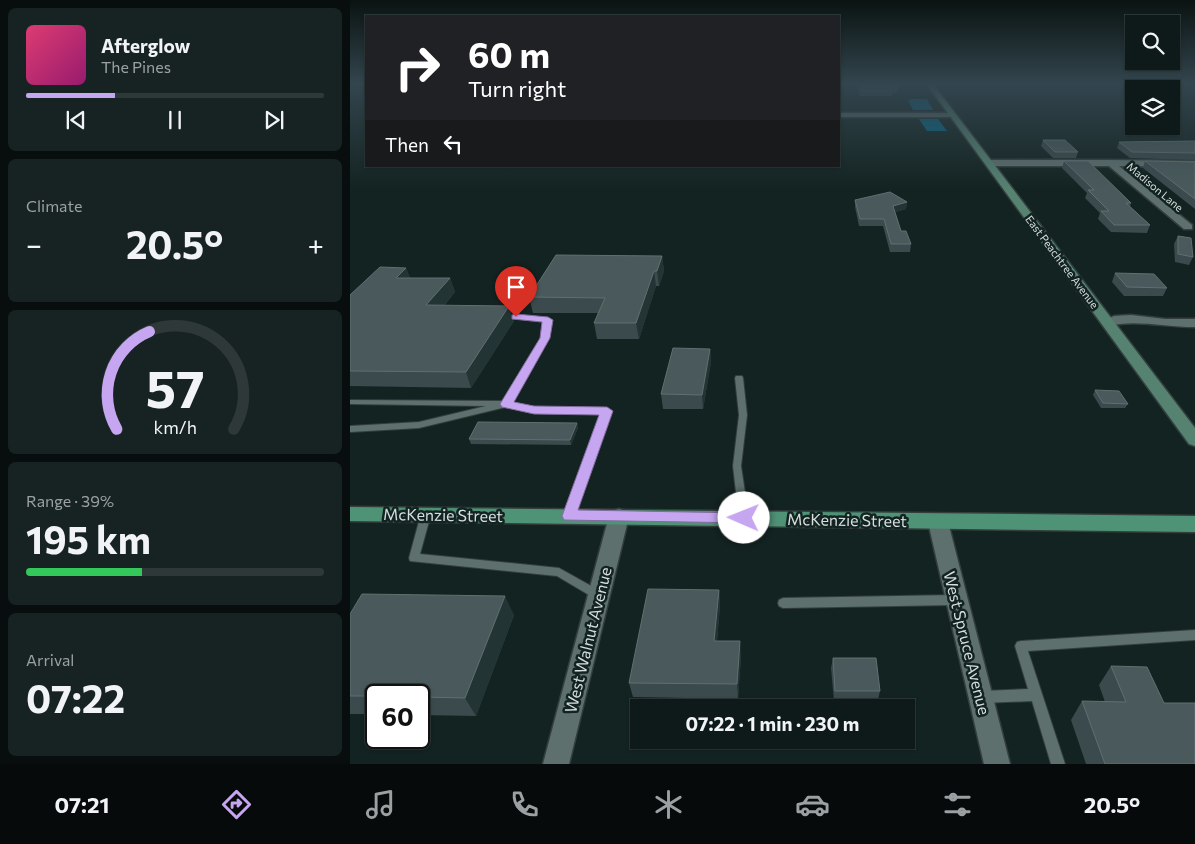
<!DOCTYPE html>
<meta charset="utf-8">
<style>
:root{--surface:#0e1a19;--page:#172322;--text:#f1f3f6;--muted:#9ba1a2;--line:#2e3838;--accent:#c6a6f0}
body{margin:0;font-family:Commissioner,sans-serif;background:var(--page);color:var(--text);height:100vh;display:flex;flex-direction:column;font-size:19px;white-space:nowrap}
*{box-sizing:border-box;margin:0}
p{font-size:16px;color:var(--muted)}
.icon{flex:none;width:28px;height:28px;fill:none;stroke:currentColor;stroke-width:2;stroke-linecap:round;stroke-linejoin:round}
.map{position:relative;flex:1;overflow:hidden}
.sheet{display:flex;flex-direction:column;gap:8px;padding:8px;background:#080e0e;width:350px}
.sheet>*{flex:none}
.hud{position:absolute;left:15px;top:15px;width:475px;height:152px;border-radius:0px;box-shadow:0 1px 4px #0004,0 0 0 1px var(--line);background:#202124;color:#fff;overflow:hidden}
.controls{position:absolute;left:775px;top:15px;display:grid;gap:10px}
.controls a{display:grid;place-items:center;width:55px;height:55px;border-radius:0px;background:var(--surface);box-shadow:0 1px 4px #0004,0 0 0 1px var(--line);font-size:25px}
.speed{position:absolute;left:15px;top:684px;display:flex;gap:10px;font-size:25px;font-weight:700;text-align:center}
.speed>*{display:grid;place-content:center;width:65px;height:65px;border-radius:50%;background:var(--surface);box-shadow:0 1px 4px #0004,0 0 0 1px var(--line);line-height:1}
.speed .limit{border:2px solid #111;border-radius:8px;background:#fff;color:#111}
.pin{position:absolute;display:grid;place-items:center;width:42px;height:42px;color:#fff;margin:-51px -21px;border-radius:50% 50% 50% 0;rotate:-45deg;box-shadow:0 0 5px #0007}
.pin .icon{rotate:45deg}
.me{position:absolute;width:55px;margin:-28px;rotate:271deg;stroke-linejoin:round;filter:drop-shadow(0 0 4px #0008)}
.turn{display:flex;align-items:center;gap:18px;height:105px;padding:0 20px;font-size:22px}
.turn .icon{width:65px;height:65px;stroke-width:2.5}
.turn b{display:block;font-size:35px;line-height:42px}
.then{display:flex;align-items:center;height:48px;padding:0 20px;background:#0003;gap:10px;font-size:19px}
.big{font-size:38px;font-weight:700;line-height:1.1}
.sheet .tile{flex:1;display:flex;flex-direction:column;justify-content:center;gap:8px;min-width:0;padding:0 18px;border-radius:8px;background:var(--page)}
.sheet .dial{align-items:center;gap:0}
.dial svg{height:130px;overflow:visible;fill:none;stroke:var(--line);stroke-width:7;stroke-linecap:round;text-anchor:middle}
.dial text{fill:var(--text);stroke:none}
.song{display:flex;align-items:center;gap:15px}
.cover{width:60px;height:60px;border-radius:8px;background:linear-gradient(135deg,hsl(340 70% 55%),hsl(320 70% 35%))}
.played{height:5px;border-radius:2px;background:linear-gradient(90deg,var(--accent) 30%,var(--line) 30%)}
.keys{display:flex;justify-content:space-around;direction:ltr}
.heat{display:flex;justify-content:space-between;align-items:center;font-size:28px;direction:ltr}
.charge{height:8px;border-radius:4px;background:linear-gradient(90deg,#34c759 39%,var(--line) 0)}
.trip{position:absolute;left:280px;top:699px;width:285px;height:50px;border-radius:0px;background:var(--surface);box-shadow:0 1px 4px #0004,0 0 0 1px var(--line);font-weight:700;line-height:50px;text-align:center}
.menu{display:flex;height:80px;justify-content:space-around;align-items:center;background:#060a0a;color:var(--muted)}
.menu .icon{width:35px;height:35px}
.menu .selected{color:var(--accent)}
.menu b{font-size:22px;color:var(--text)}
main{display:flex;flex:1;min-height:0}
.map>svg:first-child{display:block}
</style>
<main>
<section class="sheet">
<div class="tile">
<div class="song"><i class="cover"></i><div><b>Afterglow</b><p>The Pines</p></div></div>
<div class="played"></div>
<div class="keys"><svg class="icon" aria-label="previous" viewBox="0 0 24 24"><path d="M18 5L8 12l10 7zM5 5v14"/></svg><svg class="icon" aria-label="pause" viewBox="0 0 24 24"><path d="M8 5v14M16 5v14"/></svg><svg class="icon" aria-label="next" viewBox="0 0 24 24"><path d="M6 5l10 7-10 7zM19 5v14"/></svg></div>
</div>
<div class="tile"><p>Climate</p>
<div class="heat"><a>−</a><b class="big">20.5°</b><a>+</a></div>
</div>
<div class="tile dial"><svg viewBox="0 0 100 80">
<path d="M14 69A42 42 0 1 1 86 69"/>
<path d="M14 69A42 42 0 0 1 34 9" stroke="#c6a6f0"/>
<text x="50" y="56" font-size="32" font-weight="700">57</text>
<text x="50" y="72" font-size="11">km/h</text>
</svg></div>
<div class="tile"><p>Range · 39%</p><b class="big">195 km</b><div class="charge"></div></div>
<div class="tile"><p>Arrival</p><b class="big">07:22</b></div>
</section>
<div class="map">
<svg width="845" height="764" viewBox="0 0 845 764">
<rect width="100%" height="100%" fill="#132321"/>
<path fill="#02678c" d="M562,99h15l6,11h-20l-5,-10z
M569,119h19l9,12h-20z"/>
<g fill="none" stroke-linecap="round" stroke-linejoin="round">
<defs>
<path id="lane" d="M166,315l32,3 3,2 -3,18 -37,64 23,5 73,1 4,3 -37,105 -2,3 -3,1 -3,-1 -2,-3 38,-102 -68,-1 -28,-6 -87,21 -69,4v-6l69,-4 67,-16 -136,-2v-4l154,1 38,-63 2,-16 -30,-4 -1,-1 1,-1z
M386,376h6l1,2 4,37 -6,51 8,53 -2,3 -3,1 -3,-1 -2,-3 -6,-53 6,-51 -4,-37z
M76,510l3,1 2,3 -11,40 139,14 43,24 1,3 -1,3 -4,2 -4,-2 -37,-22 -147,-15 -1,-3 12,-44 2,-3z
M604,595l4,2 1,3 -1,3 -4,2 -171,3 -4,-2 -1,-3 1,-3 4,-2z
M845,630v10l-167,11 37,113h-14l-19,-63 -49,2 -4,-2 -2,-4 2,-4 4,-2 45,-2 -13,-43 2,-4 4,-1z"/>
<path id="street" d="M489,113h114l3,2 -3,2h-114z
M759,160l86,1v6l-76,-1 73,59v4h-8l-75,-63h-120l-4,-3 4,-3z
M781,315l34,4h30v8c-28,0 -61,-8 -87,-1l-7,-4 13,-6z
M269,509l7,2 3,5 -60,248h-26l66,-248 3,-5z
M588,514l7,3 3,5 62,242h-26l-56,-242 3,-5z"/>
<path id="secondary" d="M576,83h6l263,345v18l-6,-2z"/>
<path id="primary" d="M0,507l845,9v16l-845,-11z"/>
</defs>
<use href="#lane" stroke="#343f3d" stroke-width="2"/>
<use href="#street" stroke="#343f3d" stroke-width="3"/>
<use href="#secondary" stroke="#343f3d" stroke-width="3"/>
<use href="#primary" stroke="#343f3d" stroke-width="3"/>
<use href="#lane" fill="#5e706e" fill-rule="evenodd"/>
<use href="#street" fill="#5e706e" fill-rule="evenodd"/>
<use href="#secondary" fill="#568272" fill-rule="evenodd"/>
<use href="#primary" fill="#4f9377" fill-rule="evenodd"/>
</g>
<path fill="#3a4a4d" d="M506,83h39l3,5 -1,5h-5v3h-32z
M693,140l35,12 -2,6h-23l-12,-12z
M845,141v19l-65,-2 -13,-10 2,-6z
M714,161l67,42 -1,4 20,18 -3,8 -36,-1 -13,-13 2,-6 -15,-15 2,-5 -25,-25z
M795,161l50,1v47l-52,-41z
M505,200l52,2 -1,7 -11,3 6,19 10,13 -1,8h-20l-7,-26h-24l-4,-19z
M828,236l15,21 -4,8 -14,-3 -1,-18z
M312,256l2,15 -5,15h-3l-17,53h-42l-3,-16 4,-10h-65l-4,-16z
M56,268l4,10h40l5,14 -11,14 70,15 -43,67 -121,-2v-91z
M765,273l52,15 -4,8h-39l-12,-14z
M360,349l1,13 -8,47h-40l-2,-15z
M745,390l33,14 -3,4h-24l-8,-13z
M227,423l1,5 -7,17 -100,-1 -2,-5z
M369,590l1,15 -3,36 24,15 -3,43 -105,-2 -4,-14z
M0,614l164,1 -38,101 -57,-1v-20h-43v19h-26z
M483,658l47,33 -2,9 -44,1 -3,-33z
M761,666l53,37 31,61h-109l-15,-44 11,-19 23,1 -6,-17z"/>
<path fill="#233435" d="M557,202l-1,7 -14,4 1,-7z
M312,256l2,15 -5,15 -2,-15z
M56,268l5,13 -15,-3z
M304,271l2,15 -17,53 -3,-16z
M100,278l5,14 -23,28 -6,-15z
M159,306l5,15 -43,67 -5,-16z
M360,349l1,13 -8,47 -1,-14z
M227,423l1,5 -7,17 -1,-5z
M369,590l1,15 -4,50 -2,-14z
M155,596l9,19 -38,101 -11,-18z
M390,641l1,15 -3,43 -1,-15z"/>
<path fill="#4a5a5c" stroke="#606f70" d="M508,83h37l3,5h-7l1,3h-31z
M693,140h22l13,12h-23z
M845,141v12l-63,-1 -13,-10z
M714,161h24l43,42h-5l24,22h-36l-13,-14h8l-21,-21h6z
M795,161l50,1v37z
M540,192l17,10 -14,4 8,25h5l5,13h-20l-7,-25h-24l-5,-19z
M828,236l13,2 2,19 -15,-3z
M206,255l106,1 -5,15h-3l-18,52h-42l11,-25 -76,-1z
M30,267l26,1 -10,10h54l-24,27 83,1 -43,66 -116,-1v-76z
M765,273l39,1 13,14 -40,-1z
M323,348l37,1 -8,46 -41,-1z
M745,390l24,1 9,13 -25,-1z
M128,422l99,1 -7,17 -101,-1z
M298,589l71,1 -5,51h26l-3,43 -108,-1z
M12,594l143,2 -40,102 -46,-1v-2h-43v1h-26v-82z
M483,658h43l4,33h-45z
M761,666l36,1 17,36h31v61h-90l-23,-63 44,1z"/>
<linearGradient id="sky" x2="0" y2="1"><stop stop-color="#0a1312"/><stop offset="0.44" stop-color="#33454e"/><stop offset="1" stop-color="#33454e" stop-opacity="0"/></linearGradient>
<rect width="845" height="190" fill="url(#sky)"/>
<path fill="#c6a6f0" stroke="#816c9c" d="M166,314l32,3 5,3 -3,18 -36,64 20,4 73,1 6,4 -35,99 166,3 5,1 2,4 -2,5 -185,-3 -2,-4 37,-101 -65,-1 -32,-7 -2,-3 40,-66 2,-16 -30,-3v-4z"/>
<g text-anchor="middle" stroke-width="5" stroke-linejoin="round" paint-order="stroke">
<g font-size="11" fill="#d5dfdd" stroke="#132321">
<text transform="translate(805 187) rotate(40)" y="4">Madison Lane</text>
<text transform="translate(712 262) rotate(53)" y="4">East Peachtree Avenue</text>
</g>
<g font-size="16" fill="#d5dfdd" stroke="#132321">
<text transform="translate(93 515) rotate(1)" y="6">McKenzie Street</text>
<text transform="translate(497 520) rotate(1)" y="6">McKenzie Street</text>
<text transform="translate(238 640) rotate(-76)" y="6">West Walnut Avenue</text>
<text transform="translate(617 643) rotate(76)" y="6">West Spruce Avenue</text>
</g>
</g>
</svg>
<div class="controls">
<a><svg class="icon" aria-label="search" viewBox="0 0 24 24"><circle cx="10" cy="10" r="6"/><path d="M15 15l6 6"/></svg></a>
<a><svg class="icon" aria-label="layers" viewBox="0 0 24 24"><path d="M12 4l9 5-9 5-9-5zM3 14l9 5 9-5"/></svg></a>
</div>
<div class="speed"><div class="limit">60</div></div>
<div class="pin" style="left:166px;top:317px;background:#d93025"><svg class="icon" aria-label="arrive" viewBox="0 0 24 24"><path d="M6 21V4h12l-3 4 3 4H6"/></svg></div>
<svg class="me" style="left:394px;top:518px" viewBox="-20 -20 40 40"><circle r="19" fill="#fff"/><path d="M0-13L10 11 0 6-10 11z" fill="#c6a6f0"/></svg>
<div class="trip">07:22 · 1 min · 230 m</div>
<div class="hud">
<div class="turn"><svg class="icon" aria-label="right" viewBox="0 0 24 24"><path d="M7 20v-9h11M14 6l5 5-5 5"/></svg><div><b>60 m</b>Turn right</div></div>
<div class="then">Then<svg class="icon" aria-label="left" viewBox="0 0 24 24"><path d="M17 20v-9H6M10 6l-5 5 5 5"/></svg></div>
</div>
</div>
</main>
<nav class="menu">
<b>07:21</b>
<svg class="icon selected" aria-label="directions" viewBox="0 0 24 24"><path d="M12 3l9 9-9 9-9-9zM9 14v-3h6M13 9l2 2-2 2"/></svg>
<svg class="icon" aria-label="music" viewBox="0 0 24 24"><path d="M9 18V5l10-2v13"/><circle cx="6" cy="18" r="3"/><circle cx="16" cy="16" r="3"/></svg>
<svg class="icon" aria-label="phone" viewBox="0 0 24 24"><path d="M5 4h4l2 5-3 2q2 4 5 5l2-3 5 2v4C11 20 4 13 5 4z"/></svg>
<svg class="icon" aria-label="climate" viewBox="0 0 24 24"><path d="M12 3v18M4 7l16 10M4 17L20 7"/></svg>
<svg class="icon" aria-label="car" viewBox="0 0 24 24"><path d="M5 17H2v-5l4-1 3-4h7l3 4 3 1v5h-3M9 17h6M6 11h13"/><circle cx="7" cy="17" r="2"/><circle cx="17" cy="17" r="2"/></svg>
<svg class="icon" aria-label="filters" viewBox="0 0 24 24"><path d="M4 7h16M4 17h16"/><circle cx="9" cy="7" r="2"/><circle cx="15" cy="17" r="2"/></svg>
<b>20.5°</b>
</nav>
